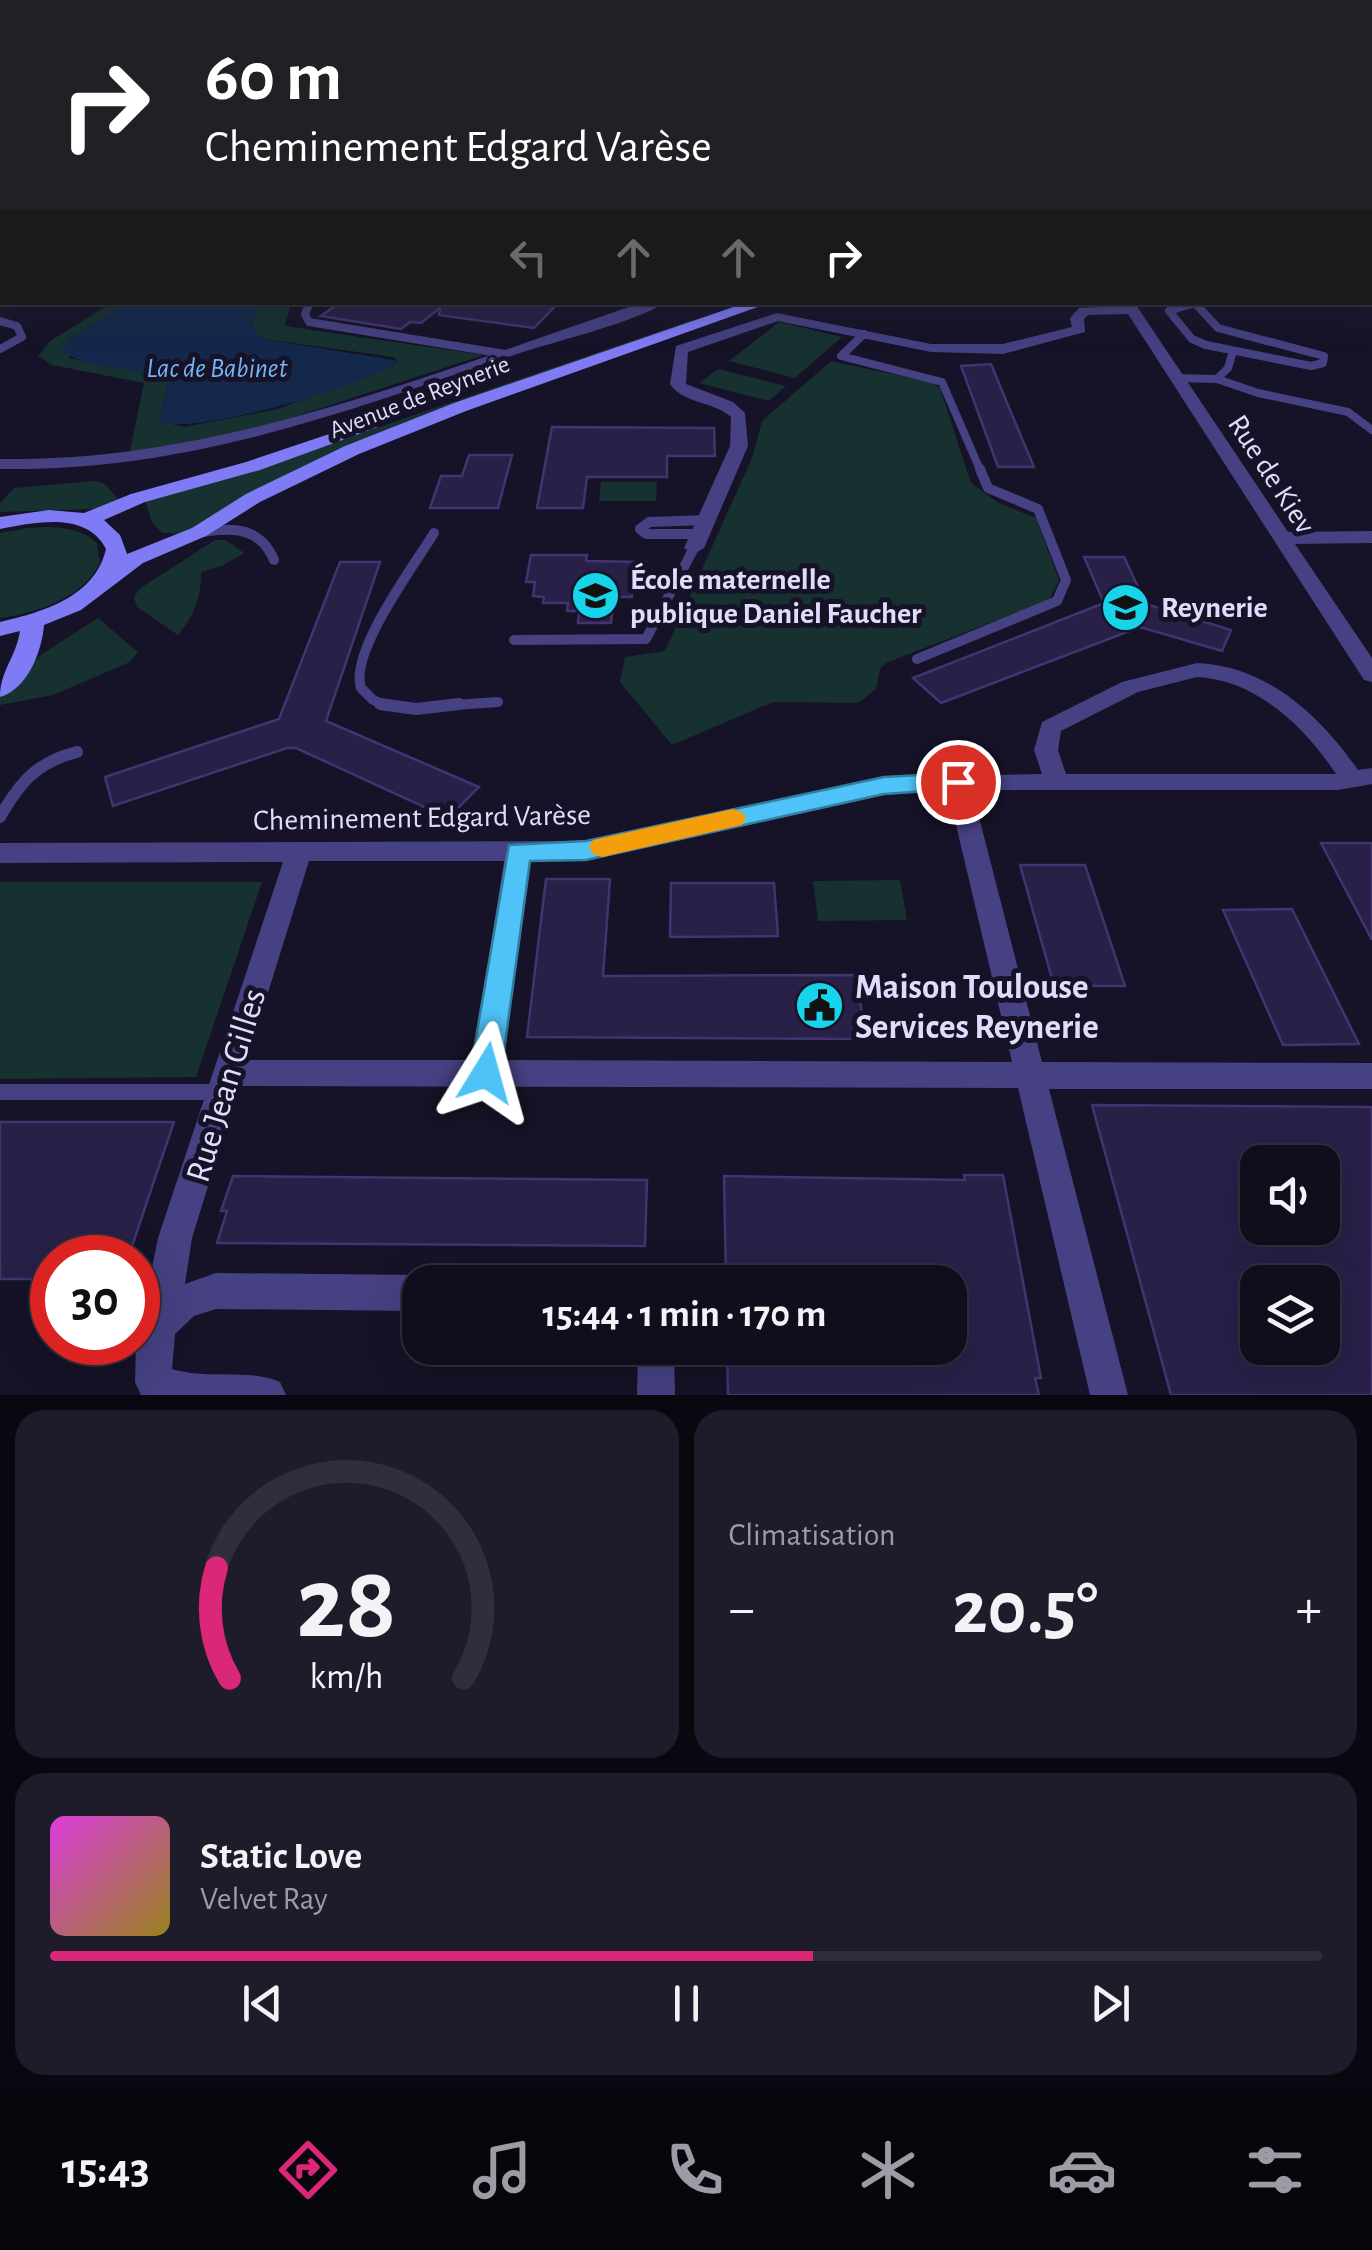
<!DOCTYPE html>
<html lang="fr">
<meta charset="utf-8">
<style>
:root{--surface:#100e1d;--page:#1e1c2a;--text:#f1f3f6;--muted:#9c9ca4;--line:#302e3b;--accent:#db2777}
body{margin:0;font-family:"Alegreya Sans",sans-serif;background:var(--page);color:var(--text);height:100vh;display:flex;flex-direction:column;font-size:38px;white-space:nowrap}
*{box-sizing:border-box;margin:0}
p{font-size:32px;color:var(--muted)}
.icon{flex:none;width:55px;height:55px;fill:none;stroke:currentColor;stroke-width:2;stroke-linecap:round;stroke-linejoin:round}
.map{position:relative;height:1395px;overflow:hidden}
.side{display:flex;flex-direction:column;gap:15px;padding:15px;background:#090810;flex:1}
.side>*{flex:none}
.hud{position:absolute;left:0px;top:0px;width:1372px;height:305px;box-shadow:0 10px 40px #0002,0 0 0 2px var(--line);background:#202124;color:#fff;overflow:hidden}
.controls{position:absolute;left:1240px;top:1145px;display:grid;gap:20px}
.controls a{display:grid;place-items:center;width:100px;height:100px;border-radius:20px;background:var(--surface);box-shadow:0 10px 40px #0002,0 0 0 2px var(--line);font-size:50px}
.speed{position:absolute;left:30px;top:1235px;display:flex;gap:20px;font-size:50px;font-weight:700;text-align:center}
.speed>*{display:grid;place-content:center;width:130px;height:130px;border-radius:50%;background:var(--surface);box-shadow:0 10px 40px #0002,0 0 0 2px var(--line);line-height:1}
.speed .limit{border:15px solid #d22;background:#fff;color:#111}
.pin{position:absolute;display:grid;place-items:center;width:85px;height:85px;color:#fff;margin:-42px;border:5px solid #fff;border-radius:50%;box-shadow:0 2px 10px #0007}
.me{position:absolute;width:110px;margin:-55px;rotate:8deg;stroke-linejoin:round;filter:drop-shadow(0 0 8px #0008)}
.turn{display:flex;align-items:center;gap:35px;height:210px;padding:0 40px;font-size:45px}
.turn .icon{width:130px;height:130px;stroke-width:2.5}
.turn b{display:block;font-size:70px;line-height:85px}
.lanes{display:flex;align-items:center;height:95px;padding:0 40px;background:#0003;justify-content:center;gap:50px;direction:ltr}
.lanes .off{opacity:.35}
.big{font-size:75px;font-weight:600;line-height:1.1}
.side .tile{flex:1;display:flex;flex-direction:column;justify-content:center;gap:15px;min-width:0;padding:0 35px;border-radius:30px;background:var(--page)}
.side .dial{align-items:center;gap:0}
.dial svg{height:260px;overflow:visible;fill:none;stroke:var(--line);stroke-width:7;stroke-linecap:round;text-anchor:middle}
.dial text{fill:var(--text);stroke:none}
.song{display:flex;align-items:center;gap:30px}
.cover{width:120px;height:120px;border-radius:15px;background:linear-gradient(135deg,hsl(300 70% 55%),hsl(50 70% 35%))}
.played{height:10px;border-radius:5px;background:linear-gradient(90deg,var(--accent) 60%,var(--line) 60%)}
.keys{display:flex;justify-content:space-around;direction:ltr}
.heat{display:flex;justify-content:space-between;align-items:center;font-size:55px;direction:ltr}
.side .tiles{flex:1;display:grid;gap:15px;grid-template-columns:1fr 1fr}
.tile:last-child{grid-column:span 2}
.trip{position:absolute;left:402px;top:1265px;width:565px;height:100px;border-radius:30px;background:var(--surface);box-shadow:0 10px 40px #0002,0 0 0 2px var(--line);font-weight:600;line-height:100px;text-align:center}
.tabs{display:flex;height:160px;justify-content:space-around;align-items:center;background:#06060c;color:var(--muted)}
.tabs .icon{width:70px;height:70px}
.tabs .selected{color:var(--accent)}
.tabs b{font-size:45px;color:var(--text)}
.map>svg:first-child{display:block}
</style>
<div class="map">
<svg width="1372" height="1395" viewBox="0 0 1372 1395">
<rect width="100%" height="100%" fill="#161227"/>
<path fill="#163130" d="M112,303h17l-58,35 -2,20 96,18 3,5 -8,40 24,6 94,-18 120,-48 -5,-4 -129,-18c-15,-8 -12,-20 -7,-34l-15,-2h49l-6,23 199,29 -239,78 -116,22 15,-72 -92,-18 -14,-9 12,-15z
M692,320l7,3 -226,78 -291,133 -20,-1 -10,-11 -7,-21 103,-29z
M779,322l63,15 -47,41 -66,-17z
M831,361l99,21 10,6 31,95 28,20 37,15 23,62 -10,20 -163,63 -6,6 -4,20 -18,14 -85,-1 -101,43 -52,-63 5,-25 40,-6 87,-193 10,-37z
M718,369l68,17 -17,15 -70,-18z
M95,481l10,3 13,15 -23,10 -95,3v-9l14,-15z
M601,482h56l-1,19h-57z
M28,528c25,-2 49,-2 69,15l3,20c-18,36 -64,50 -100,55v-85z
M215,540h11l18,13 -22,13 -21,6c0,26 -6,42 -23,63l-41,-28 -3,-9 5,-9z
M98,618l40,34 -8,10 -77,33 -53,10v-10l42,-41z
M900,880l7,40 -89,1 -5,-40z
M0,882h262l-66,195 -196,2z"/>
<path fill="#13284a" d="M242,303l17,4 -7,15 4,10 8,7 135,22c-24,22 -211,77 -239,60l8,-39 -3,-6 -78,-13 -26,-11 10,-14 58,-35z"/>
<path fill="#282047" stroke="#413471" stroke-width="2.5" fill-rule="evenodd" d="M340,302h219l-25,26 -95,-13 1,-7 -19,15 -11,-1 -9,7 -80,-13z
M991,364l24,58 19,45h-36l-37,-101z
M552,427l162,1 1,28h-48v21h-80l-4,31h-46z
M469,455h43l-14,53h-68l11,-32h21z
M531,555h56l-1,6 60,1 -2,28h-12v7h-18l-3,26h-33l1,-12h-12l1,-8h-25l1,-6 -11,-1 2,-14h-9z
M1084,557h40l22,47 85,26 -9,21 -82,-24 -199,76 -28,-25 191,-75z
M340,562h40l-54,159 153,66 -31,31 -152,-70h-9l-174,58 -8,-29 174,-58z
M1321,843h51v97z
M1020,865h65l40,121h-71z
M546,879h64l-7,97 254,-1 8,64 -338,-2z
M671,883h103l4,53 -108,1z
M1292,909l67,135 -76,1 -60,-135z
M1092,1105l280,2v288h-201zM1258,1162h64v66h-64zM1258,1282h64v66h-64z
M0,1122h174l-46,136h-76v21h-52z
M964,1175h39l38,203h-6l4,17h-311l-1,-47h223v-66h-224l-2,-106 241,4z
M233,1176l414,4 -2,66 -428,-3 10,-32h-6z"/>
<g fill="none" stroke-linecap="round" stroke-linejoin="round">
<path stroke="#454182" stroke-width="8" d="M310,302l-5,12 4,8 196,32
M1195,303l23,25 106,28 -1,7 -12,3 -105,-21 -14,-6 -23,-28z
M0,321l17,5 5,11 -22,12
M864,334l-23,22 101,26 39,90
M1176,378l41,1 41,14 90,19 24,18
M1217,379l11,-11 5,-17"/>
<path stroke="#454182" stroke-width="10" d="M203,532c31,-5 58,-4 71,28
M701,534h-55l-6,-5 9,-7 59,-2
M514,640l132,-1 48,-91
M917,659l140,-58 9,-21 -28,-71 -50,-21 -8,-19
M387,706l-14,-6 -12,-12c-12,-36 53,-122 73,-155
M440,706l58,-4"/>
<path stroke="#454182" stroke-width="12" d="M380,704l36,5 43,-5
M0,817c20,-35 37,-55 77,-65"/>
<path stroke="#454182" stroke-width="16" d="M0,1092h221"/>
<path fill="#454182" fill-rule="evenodd" d="M1370,169h2v8h-2z
M1370,232l2,1v8l-2,-1z
M2,251v8l-2,1v-8z
M644,302h22c-30,20 -106,38 -143,50 -176,59 -334,120 -523,117v-10c224,3 434,-87 644,-157z
M1120,302h14l154,230 84,-1v12l-77,1 77,114v24l-8,-2 -236,-366 -40,1 -4,4 1,13 -82,22 -72,-2 -153,-31 -90,31 -2,32 47,18 12,11 3,33 -44,102 -10,6 -10,-6 46,-102 1,-29c-18,-16 -48,-13 -61,-33l6,-38 101,-33 154,31h72l69,-17 -2,-9 9,-10 44,-2z
M1197,663c70,3 123,52 161,107l14,-2v16l-34,6h-366l70,272 330,1v26h-323l79,306h-38l-72,-307 -779,-2 -47,152 -7,46 31,-11 204,2 13,7h-13v29l-204,-2 -22,7 -19,18 -3,35c35,11 75,-1 108,13l6,13h-145l-6,-13 1,-35 22,-109 125,-376 -283,1v-20l586,-2 298,-64 158,-3 -8,-24 8,-28 80,-40zM1197,677c59,3 107,49 139,97h-270l-8,-24 3,-19 77,-39zM948,791l64,271 -509,-2 27,-199h56l298,-66zM309,861h195l-31,199h-226z
M638,1348h36l1,47h-38z"/>
<path fill="#7f7bf4" fill-rule="evenodd" d="M1370,243h2v8h-2z
M748,302h24l-306,109 -107,43 -99,48 -54,34 -63,27 -62,47 -37,15c-2,26 -16,64 -44,72 0,-26 16,-40 20,-66l-20,5v-14c43,-10 95,-25 106,-73 -19,-38 -71,-27 -106,-20v-12l49,-7 35,3 47,-19 115,-32 116,-39h14l2,4 -118,43 -115,32 -41,18 16,15 7,19 65,-26 54,-34 99,-48 109,-43z"/>
<path fill="#f261a5" fill-rule="evenodd" d="M2,211v10l-2,1v-10z"/>
</g>
<linearGradient id="sky" x2="0" y2="1"><stop stop-color="#0c0a15"/><stop offset="0.43" stop-color="#363952"/><stop offset="1" stop-color="#363952" stop-opacity="0"/></linearGradient>
<rect width="1372" height="342" fill="url(#sky)"/>
<path fill="#4fc3f7" stroke="#337fa1" stroke-width="2.5" d="M958,773l13,9 -4,6 -83,6 -298,66 -56,1 -29,212 -4,9 -11,4 -11,-4 -5,-9 39,-228 77,-4 298,-64z"/>
<path fill="#f59e0b" d="M733,809l9,3 4,7 -4,6 -140,32 -9,-3 -4,-7 4,-7 9,-2z"/>
<defs>
<symbol id="school-disc" viewBox="-11 -11 22 22"><circle r="9.5" fill="#18d4eb" stroke="#161227"/><path d="M0-5L7-2L0 1L-7-2ZM-4 1L0 2.5L4 1V4Q0 6-4 4Z" fill="#111"/></symbol>
<symbol id="civic-disc" viewBox="-11 -11 22 22"><circle r="9.5" fill="#18d4eb" stroke="#161227"/><path d="M-.6-6.5H3V-4.5H.6V-3L4-1V1h2V6H-6V1h2V-1L-.6-3ZM-1.2 2.5V6h2.4V2.5Z" fill="#111"/></symbol>
</defs>
<g fill-rule="evenodd">
<use href="#school-disc" x="568" y="568" width="55" height="55"/>
<use href="#school-disc" x="1098" y="580" width="55" height="55"/>
<use href="#civic-disc" x="792" y="978" width="55" height="55"/>
</g>
<g text-anchor="middle" stroke-width="10" stroke-linejoin="round" paint-order="stroke">
<g font-size="25" fill="#e0dcfc" stroke="#161227">
<text transform="translate(419 396) rotate(-21)" y="9">Avenue de Reynerie</text>
</g>
<g font-size="28" font-style="italic" fill="#73b6f3" stroke="#161227">
<text x="217" y="377">Lac de Babinet</text>
</g>
<g font-size="30" fill="#e0dcfc" stroke="#161227">
<text transform="translate(1272 474) rotate(57)" y="10">Rue de Kiev</text>
<text transform="translate(422 817) rotate(-1)" y="10">Cheminement Edgard Varèse</text>
</g>
<g font-size="30" font-weight="bold" fill="#e0dcfc" stroke="#161227" text-anchor="start">
<text x="630" y="589">École maternelle<tspan x="630" dy="34">publique Daniel Faucher</tspan></text>
<text x="1161" y="617">Reynerie</text>
</g>
<g font-size="35" font-weight="bold" fill="#e0dcfc" stroke="#161227" text-anchor="start">
<text x="855" y="998">Maison Toulouse<tspan x="855" dy="40">Services Reynerie</tspan></text>
</g>
<g font-size="35" fill="#e0dcfc" stroke="#161227">
<text transform="translate(225 1085) rotate(-73)" y="12">Rue Jean Gilles</text>
</g>
</g>
</svg>
<div class="controls">
<a><svg class="icon" aria-label="sound" viewBox="0 0 24 24"><path d="M4 9h4l5-4v14l-5-4H4zM17 9q2 3 0 6"/></svg></a>
<a><svg class="icon" aria-label="layers" viewBox="0 0 24 24"><path d="M12 4l9 5-9 5-9-5zM3 14l9 5 9-5"/></svg></a>
</div>
<div class="speed"><div class="limit">30</div></div>
<div class="pin" style="left:958px;top:782px;background:#d93025"><svg class="icon" aria-label="arrive" viewBox="0 0 24 24"><path d="M6 21V4h12l-3 4 3 4H6"/></svg></div>
<svg class="me" style="left:486px;top:1073px" viewBox="-20 -20 40 40"><path d="M0-17L14 15 0 8-14 15z" fill="#4fc3f7" stroke="#fff" stroke-width="4"/></svg>
<div class="trip">15:44 · 1 min · 170 m</div>
<div class="hud">
<div class="turn"><svg class="icon" aria-label="right" viewBox="0 0 24 24"><path d="M7 20v-9h11M14 6l5 5-5 5"/></svg><div><b>60 m</b>Cheminement Edgard Varèse</div></div>
<div class="lanes"><svg class="icon off" aria-label="left" viewBox="0 0 24 24"><path d="M17 20v-9H6M10 6l-5 5 5 5"/></svg><svg class="icon off" aria-label="ahead" viewBox="0 0 24 24"><path d="M12 20V5M6 11l6-6 6 6"/></svg><svg class="icon off" aria-label="ahead" viewBox="0 0 24 24"><path d="M12 20V5M6 11l6-6 6 6"/></svg><svg class="icon" aria-label="right" viewBox="0 0 24 24"><path d="M7 20v-9h11M14 6l5 5-5 5"/></svg></div>
</div>
</div>
<section class="side">
<div class="tiles">
<div class="tile dial"><svg viewBox="0 0 100 80">
<path d="M14 69A42 42 0 1 1 86 69"/>
<path d="M14 69A42 42 0 0 1 10 35" stroke="#db2777"/>
<text x="50" y="56" font-size="32" font-weight="700">28</text>
<text x="50" y="72" font-size="11">km/h</text>
</svg></div>
<div class="tile"><p>Climatisation</p>
<div class="heat"><a>−</a><b class="big">20.5°</b><a>+</a></div>
</div>
<div class="tile">
<div class="song"><i class="cover"></i><div><b>Static Love</b><p>Velvet Ray</p></div></div>
<div class="played"></div>
<div class="keys"><svg class="icon" aria-label="previous" viewBox="0 0 24 24"><path d="M18 5L8 12l10 7zM5 5v14"/></svg><svg class="icon" aria-label="pause" viewBox="0 0 24 24"><path d="M8 5v14M16 5v14"/></svg><svg class="icon" aria-label="next" viewBox="0 0 24 24"><path d="M6 5l10 7-10 7zM19 5v14"/></svg></div>
</div>
</div>
</section>
<nav class="tabs">
<b>15:43</b>
<svg class="icon selected" aria-label="directions" viewBox="0 0 24 24"><path d="M12 3l9 9-9 9-9-9zM9 14v-3h6M13 9l2 2-2 2"/></svg>
<svg class="icon" aria-label="music" viewBox="0 0 24 24"><path d="M9 18V5l10-2v13"/><circle cx="6" cy="18" r="3"/><circle cx="16" cy="16" r="3"/></svg>
<svg class="icon" aria-label="phone" viewBox="0 0 24 24"><path d="M5 4h4l2 5-3 2q2 4 5 5l2-3 5 2v4C11 20 4 13 5 4z"/></svg>
<svg class="icon" aria-label="climate" viewBox="0 0 24 24"><path d="M12 3v18M4 7l16 10M4 17L20 7"/></svg>
<svg class="icon" aria-label="car" viewBox="0 0 24 24"><path d="M5 17H2v-5l4-1 3-4h7l3 4 3 1v5h-3M9 17h6M6 11h13"/><circle cx="7" cy="17" r="2"/><circle cx="17" cy="17" r="2"/></svg>
<svg class="icon" aria-label="filters" viewBox="0 0 24 24"><path d="M4 7h16M4 17h16"/><circle cx="9" cy="7" r="2"/><circle cx="15" cy="17" r="2"/></svg>
</nav>
